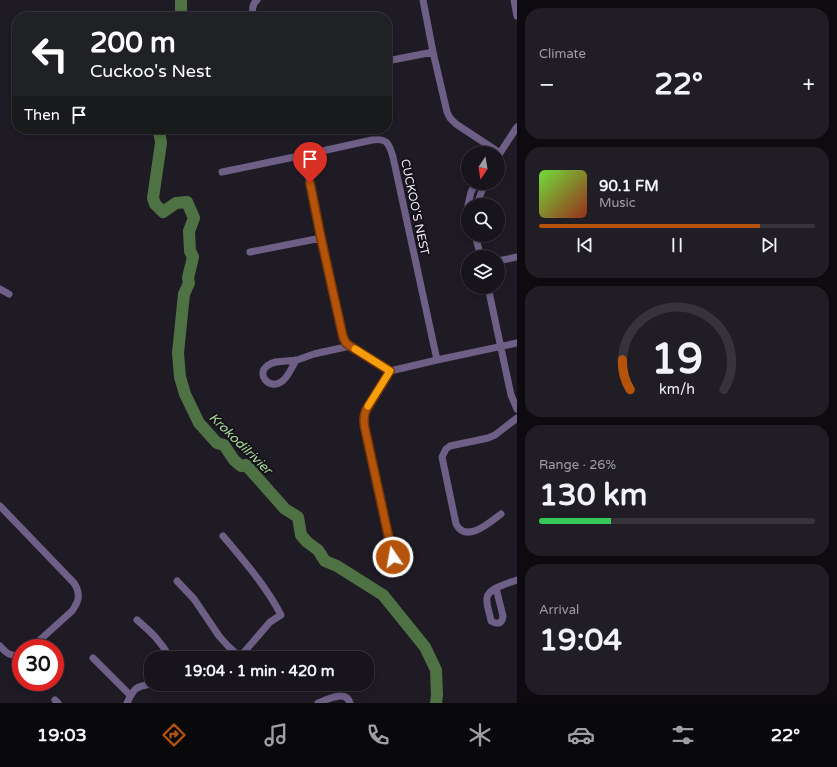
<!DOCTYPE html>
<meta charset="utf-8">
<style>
:root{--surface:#17141c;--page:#201d25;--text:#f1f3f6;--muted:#9e9ea3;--line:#36333b;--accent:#b45309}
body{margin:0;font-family:"Varela Round",sans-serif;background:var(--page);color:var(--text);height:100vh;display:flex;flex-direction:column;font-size:15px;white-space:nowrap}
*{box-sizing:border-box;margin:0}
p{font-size:13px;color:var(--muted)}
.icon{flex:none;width:22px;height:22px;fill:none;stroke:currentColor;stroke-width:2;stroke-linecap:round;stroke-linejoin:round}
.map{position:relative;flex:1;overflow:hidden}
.details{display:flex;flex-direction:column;gap:8px;padding:8px;background:#0d0b0f;width:320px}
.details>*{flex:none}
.banner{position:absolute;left:12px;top:12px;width:380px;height:122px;border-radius:16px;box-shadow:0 2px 6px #0003,0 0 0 1px var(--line);background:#202124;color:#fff;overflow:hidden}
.needle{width:26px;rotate:192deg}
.buttons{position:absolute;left:461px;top:146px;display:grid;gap:8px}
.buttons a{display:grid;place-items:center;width:44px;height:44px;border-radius:50%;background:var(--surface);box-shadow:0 2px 6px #0003,0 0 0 1px var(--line);font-size:20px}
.speed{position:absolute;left:12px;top:639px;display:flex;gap:8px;font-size:20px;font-weight:700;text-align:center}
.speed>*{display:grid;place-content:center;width:52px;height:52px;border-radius:50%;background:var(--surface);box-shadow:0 2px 6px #0003,0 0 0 1px var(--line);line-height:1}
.speed .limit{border:6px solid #d22;background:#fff;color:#111}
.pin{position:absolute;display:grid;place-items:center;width:34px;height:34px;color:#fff;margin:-41px -17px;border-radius:50% 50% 50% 0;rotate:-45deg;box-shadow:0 0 4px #0007}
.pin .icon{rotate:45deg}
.me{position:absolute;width:44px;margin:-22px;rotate:348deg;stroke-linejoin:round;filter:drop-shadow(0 0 3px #0008)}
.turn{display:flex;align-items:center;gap:14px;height:84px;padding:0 12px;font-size:18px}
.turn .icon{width:52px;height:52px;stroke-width:2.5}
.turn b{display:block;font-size:28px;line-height:34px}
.then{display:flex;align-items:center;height:38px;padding:0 12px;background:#0003;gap:8px;font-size:15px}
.big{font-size:30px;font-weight:700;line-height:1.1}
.details .card{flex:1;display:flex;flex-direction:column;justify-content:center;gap:6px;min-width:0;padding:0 14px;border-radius:16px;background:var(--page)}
.details .dial{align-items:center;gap:0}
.dial svg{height:104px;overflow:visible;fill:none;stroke:var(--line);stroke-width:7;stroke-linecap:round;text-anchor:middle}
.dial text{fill:var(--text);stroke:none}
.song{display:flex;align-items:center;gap:12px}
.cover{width:48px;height:48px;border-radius:6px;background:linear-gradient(135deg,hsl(100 70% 55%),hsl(10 70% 35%))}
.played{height:4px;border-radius:2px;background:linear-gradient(90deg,var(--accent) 80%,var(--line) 80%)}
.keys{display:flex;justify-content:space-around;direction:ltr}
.heat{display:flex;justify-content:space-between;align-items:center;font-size:22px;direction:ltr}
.charge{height:6px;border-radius:3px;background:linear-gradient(90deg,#34c759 26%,var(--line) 0)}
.trip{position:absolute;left:144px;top:651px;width:230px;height:40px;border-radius:16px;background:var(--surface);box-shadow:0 2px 6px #0003,0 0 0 1px var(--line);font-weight:700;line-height:40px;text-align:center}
.dock{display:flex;height:64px;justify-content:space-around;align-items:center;background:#09080b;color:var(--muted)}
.dock .icon{width:28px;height:28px}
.dock .active{color:var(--accent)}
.dock b{font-size:18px;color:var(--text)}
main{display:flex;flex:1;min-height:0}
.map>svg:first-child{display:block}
</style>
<main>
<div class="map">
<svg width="517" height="703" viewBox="0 0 517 703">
<rect width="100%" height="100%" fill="#1f1b25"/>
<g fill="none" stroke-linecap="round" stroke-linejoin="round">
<path stroke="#4e7243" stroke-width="12" d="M181,17v-17
M157,129l3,7 1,7 -8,55 2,6 8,8 13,-9 11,-1 7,16 -5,13 1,20 3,6 -5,21 1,5 -5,11 -6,59 2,24 5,17 14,29 18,20 7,2 10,15 7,6 5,-1 39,44 13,8 3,18 6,7 11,8 7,11 12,5 46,29 42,52 11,23 1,25 -1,8"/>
<path stroke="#6e5f87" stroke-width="7" d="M423,0l10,52 14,60 3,6 6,6 44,29
M514,0l3,16
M253,17c-1,-6 -1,-13 4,-17
M387,61l46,-9
M304,155l37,175c2,7 4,12 9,16l40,25 47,-11 80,-17
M498,156l19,-29
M222,172l82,-17 68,-15c15,-2 17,3 21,17l44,203
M468,205l3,-13 5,-9
M477,205l4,-12 4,-10
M475,235l6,22
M250,252l71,-14
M498,261l19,-4
M488,287l23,108 6,14
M0,289l9,5
M296,360c-4,7 -8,18 -15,22 -12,8 -25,-8 -14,-16 8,-7 20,-4 30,-6 6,-2 11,-4 17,-6 12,-3 24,-5 36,-8
M390,371l-24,39 -2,5v10l3,13 26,119
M0,506l74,77c7,11 5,18 -2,28l-41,37
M501,514c-11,8 -35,30 -45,10l-14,-67 4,-8 4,-3 38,-8 7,-3 22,-17
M223,536c21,25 43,50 58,79l-11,7 -31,36
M177,581l17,18 25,37 9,10 12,11
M496,588l7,28c-1,8 -5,9 -12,5 -1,-7 -5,-16 -4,-23 1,-10 22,-15 30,-18
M137,620c14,12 24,21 33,38
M0,646c6,7 11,11 21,9
M93,658l37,37
M55,700l3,3
M127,703c7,-15 8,-16 24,-19
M318,703c8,-3 28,-14 32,0"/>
</g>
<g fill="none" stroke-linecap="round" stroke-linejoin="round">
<defs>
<path id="route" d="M310,183l11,55 22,99 3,6 4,3 40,25 -24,39c-4,10 -1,18 1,28l26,119"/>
</defs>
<use href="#route" stroke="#753606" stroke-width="10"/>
<use href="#route" stroke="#b45309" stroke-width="7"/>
<path stroke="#f59e0b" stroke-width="7" d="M355,349l35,22 -22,35"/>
</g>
<g text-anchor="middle" stroke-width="4" stroke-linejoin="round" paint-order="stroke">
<g font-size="12" fill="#f2eff6" stroke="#16121c">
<text transform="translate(415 207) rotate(78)" y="4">CUCKOO'S NEST</text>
</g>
<g font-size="13" font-style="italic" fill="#a6dd95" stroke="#16121c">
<text transform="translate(241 443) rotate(44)" y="5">Krokodilrivier</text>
</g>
</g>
</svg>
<div class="buttons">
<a><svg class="needle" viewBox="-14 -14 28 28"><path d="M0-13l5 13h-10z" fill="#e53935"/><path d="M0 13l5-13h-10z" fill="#9e9ea3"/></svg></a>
<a><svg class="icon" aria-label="search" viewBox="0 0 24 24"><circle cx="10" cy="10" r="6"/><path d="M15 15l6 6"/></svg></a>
<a><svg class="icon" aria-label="layers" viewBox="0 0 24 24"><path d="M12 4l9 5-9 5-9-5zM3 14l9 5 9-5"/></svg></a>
</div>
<div class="speed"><div class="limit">30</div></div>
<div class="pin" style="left:310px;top:183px;background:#d93025"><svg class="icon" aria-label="arrive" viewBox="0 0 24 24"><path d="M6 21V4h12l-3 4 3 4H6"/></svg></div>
<svg class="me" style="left:393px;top:557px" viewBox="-20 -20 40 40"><circle r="17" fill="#b45309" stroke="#fff" stroke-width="3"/><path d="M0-11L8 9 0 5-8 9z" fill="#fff"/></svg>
<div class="trip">19:04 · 1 min · 420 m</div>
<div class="banner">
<div class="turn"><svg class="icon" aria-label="left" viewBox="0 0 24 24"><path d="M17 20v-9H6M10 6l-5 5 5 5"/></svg><div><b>200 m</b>Cuckoo's Nest</div></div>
<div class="then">Then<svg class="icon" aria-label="arrive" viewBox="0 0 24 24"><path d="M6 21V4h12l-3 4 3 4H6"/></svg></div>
</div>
</div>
<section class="details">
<div class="card"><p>Climate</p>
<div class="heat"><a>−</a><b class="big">22°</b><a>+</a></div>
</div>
<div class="card">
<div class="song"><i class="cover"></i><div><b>90.1 FM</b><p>Music</p></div></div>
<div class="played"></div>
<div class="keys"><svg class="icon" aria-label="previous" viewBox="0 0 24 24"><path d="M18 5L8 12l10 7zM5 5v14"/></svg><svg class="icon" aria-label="pause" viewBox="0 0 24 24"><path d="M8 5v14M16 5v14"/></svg><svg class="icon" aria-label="next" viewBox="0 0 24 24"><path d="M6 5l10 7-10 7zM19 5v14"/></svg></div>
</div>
<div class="card dial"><svg viewBox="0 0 100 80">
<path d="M14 69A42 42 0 1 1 86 69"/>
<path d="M14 69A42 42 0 0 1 8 46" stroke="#b45309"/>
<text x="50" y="56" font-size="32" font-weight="700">19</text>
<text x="50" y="72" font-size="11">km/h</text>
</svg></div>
<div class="card"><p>Range · 26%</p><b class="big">130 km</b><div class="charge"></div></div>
<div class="card"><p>Arrival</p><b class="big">19:04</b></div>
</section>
</main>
<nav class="dock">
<b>19:03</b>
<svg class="icon active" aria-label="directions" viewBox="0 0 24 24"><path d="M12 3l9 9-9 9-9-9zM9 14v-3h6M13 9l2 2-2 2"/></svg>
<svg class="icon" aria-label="music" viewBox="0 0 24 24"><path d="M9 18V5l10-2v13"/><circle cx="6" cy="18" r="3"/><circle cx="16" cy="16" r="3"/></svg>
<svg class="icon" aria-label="phone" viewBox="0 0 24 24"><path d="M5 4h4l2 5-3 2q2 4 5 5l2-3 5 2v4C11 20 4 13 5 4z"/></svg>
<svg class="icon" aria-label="climate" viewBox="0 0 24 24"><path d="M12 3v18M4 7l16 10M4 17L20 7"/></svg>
<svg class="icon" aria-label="car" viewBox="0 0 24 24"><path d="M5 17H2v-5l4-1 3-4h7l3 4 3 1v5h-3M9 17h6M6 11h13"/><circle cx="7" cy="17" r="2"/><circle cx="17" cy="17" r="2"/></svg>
<svg class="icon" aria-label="filters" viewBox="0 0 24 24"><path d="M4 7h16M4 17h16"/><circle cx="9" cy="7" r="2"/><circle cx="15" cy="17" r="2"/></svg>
<b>22°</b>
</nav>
